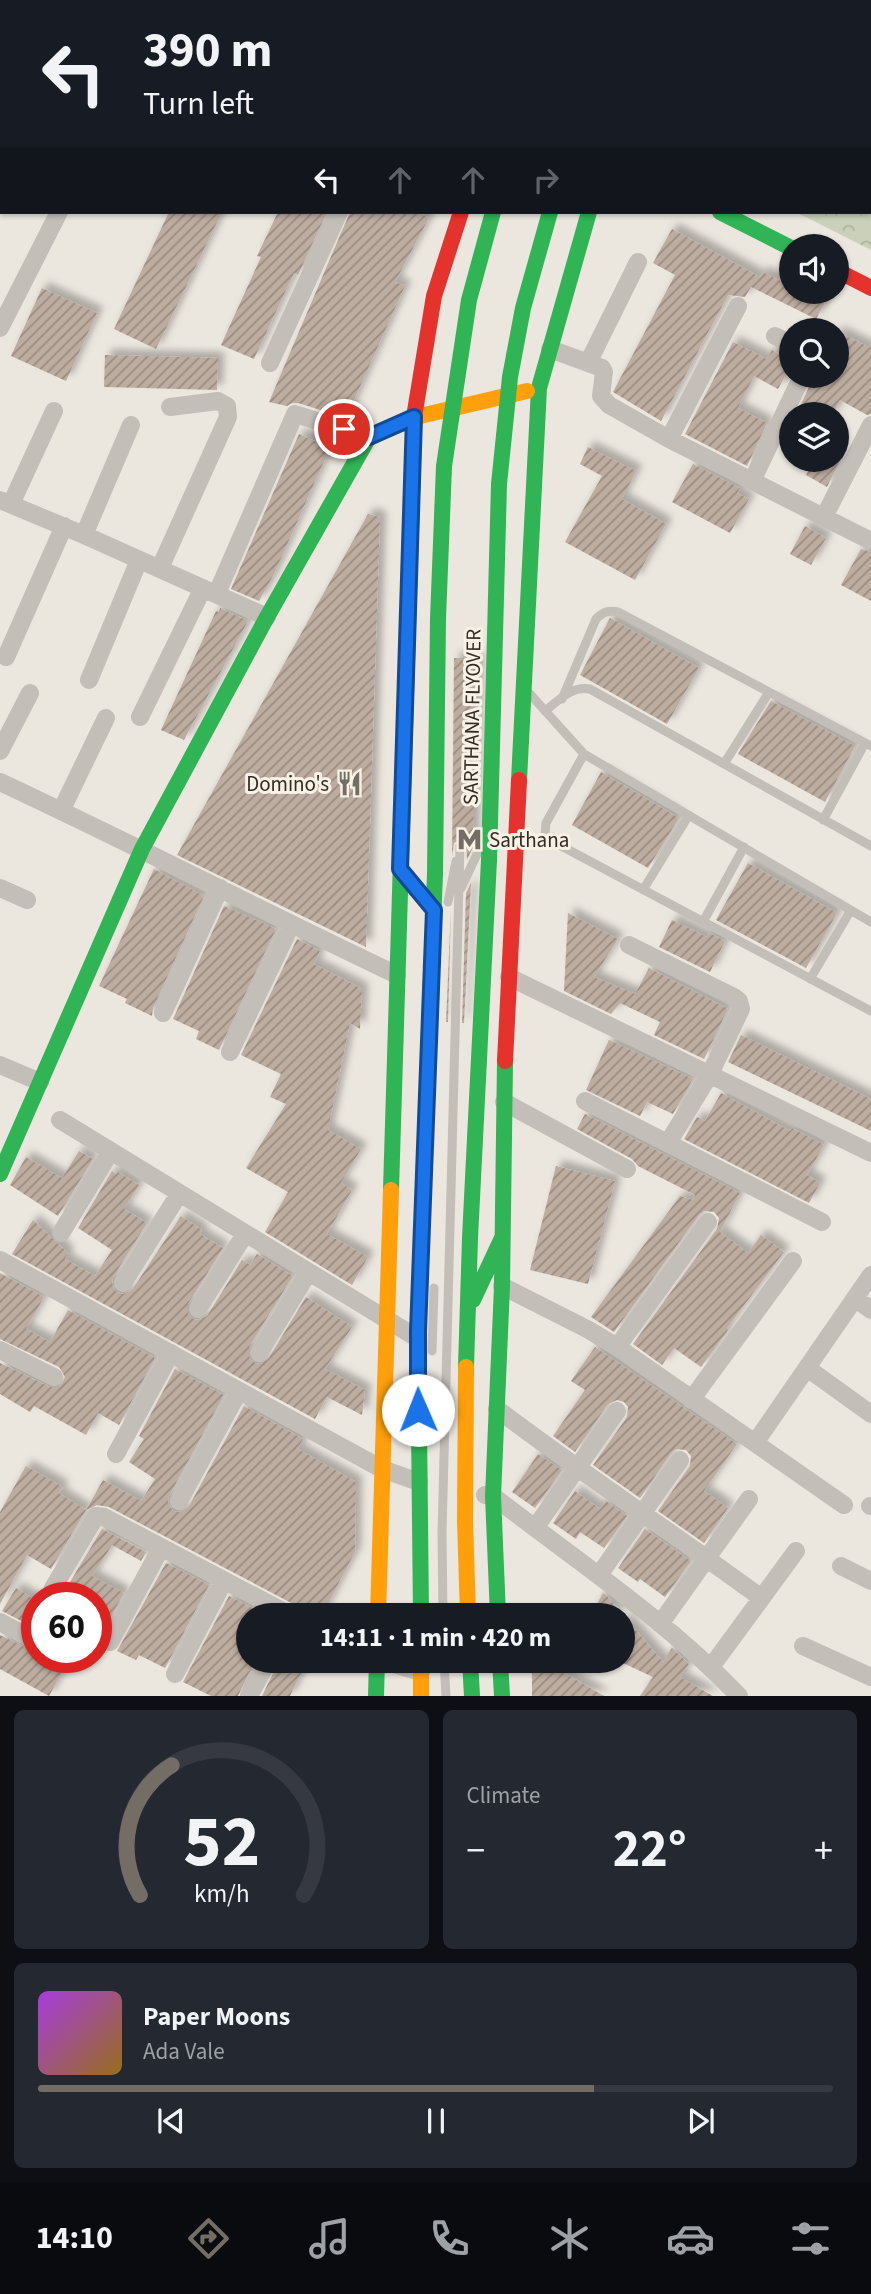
<!DOCTYPE html>
<meta charset="utf-8">
<style>
:root{--surface:#171b24;--page:#242831;--text:#f1f3f6;--muted:#9ea1a6;--line:#363941;--accent:#736d66}
body{margin:0;font-family:"Source Sans 3",sans-serif;background:var(--page);color:var(--text);height:100vh;display:flex;flex-direction:column;font-size:26px;white-space:nowrap}
*{box-sizing:border-box;margin:0}
p{font-size:23px;color:var(--muted)}
.icon{flex:none;width:38px;height:38px;fill:none;stroke:currentColor;stroke-width:2;stroke-linecap:round;stroke-linejoin:round}
.map{position:relative;height:1696px;overflow:hidden}
.drawer{display:flex;flex-direction:column;gap:14px;padding:14px;background:#0d0f14;flex:1}
.drawer>*{flex:none}
.hud{position:absolute;left:0px;top:0px;width:872px;height:214px;box-shadow:0 2px 5px #0004;background:#171b24;color:var(--text);overflow:hidden}
.fabs{position:absolute;left:779px;top:234px;display:grid;gap:14px}
.fabs a{display:grid;place-items:center;width:70px;height:70px;border-radius:50%;background:var(--surface);box-shadow:0 2px 5px #0004;font-size:35px}
.speed{position:absolute;left:21px;top:1582px;display:flex;gap:14px;font-size:35px;font-weight:700;text-align:center}
.speed>*{display:grid;place-content:center;width:91px;height:91px;border-radius:50%;background:var(--surface);box-shadow:0 2px 5px #0004;line-height:1}
.speed .limit{border:10px solid #d22;background:#fff;color:#111}
.pin{position:absolute;display:grid;place-items:center;width:60px;height:60px;color:#fff;margin:-30px;border:4px solid #fff;border-radius:50%;box-shadow:0 2px 7px #0007}
.me{position:absolute;width:77px;margin:-38px;rotate:359deg;stroke-linejoin:round;filter:drop-shadow(0 0 5px #0008)}
.turn{display:flex;align-items:center;gap:24px;height:147px;padding:0 28px;font-size:32px}
.turn .icon{width:91px;height:91px;stroke-width:2.5}
.turn b{display:block;font-size:49px;line-height:60px}
.lanes{display:flex;align-items:center;height:66px;padding:0 28px;background:#0003;justify-content:center;gap:35px;direction:ltr}
.lanes .off{opacity:.35}
.big{font-size:52px;font-weight:700;line-height:1.1}
.drawer .tile{flex:1;display:flex;flex-direction:column;justify-content:center;gap:10px;min-width:0;padding:0 24px;border-radius:10px;background:var(--page)}
.drawer .dial{align-items:center;gap:0}
.dial svg{height:182px;overflow:visible;fill:none;stroke:var(--line);stroke-width:7;stroke-linecap:round;text-anchor:middle}
.dial text{fill:var(--text);stroke:none}
.song{display:flex;align-items:center;gap:21px}
.cover{width:84px;height:84px;border-radius:10px;background:linear-gradient(135deg,hsl(280 70% 55%),hsl(40 70% 35%))}
.played{height:7px;border-radius:4px;background:linear-gradient(90deg,var(--accent) 70%,var(--line) 70%)}
.keys{display:flex;justify-content:space-around;direction:ltr}
.heat{display:flex;justify-content:space-between;align-items:center;font-size:38px;direction:ltr}
.drawer .tiles{flex:1;display:grid;gap:14px;grid-template-columns:1fr 1fr}
.tile:last-child{grid-column:span 2}
.trip{position:absolute;left:236px;top:1603px;width:399px;height:70px;border-radius:35px;background:var(--surface);box-shadow:0 2px 5px #0004;font-weight:700;line-height:70px;text-align:center}
.dock{display:flex;height:112px;justify-content:space-around;align-items:center;background:#090b0e;color:var(--muted)}
.dock .icon{width:49px;height:49px}
.dock .selected{color:var(--accent)}
.dock b{font-size:32px;color:var(--text)}
.map>svg:first-child{display:block}
</style>
<div class="map">
<svg width="871" height="1696" viewBox="0 0 871 1696">
<defs>
<pattern id="forest-crowns" width="20" height="18" patternUnits="userSpaceOnUse" patternTransform="scale(1.75)"><rect width="20" height="18" fill="#cad0b9"/><path d="M2 6a3 3 0 1 1 6 0M12 15a3 3 0 1 1 6 0" fill="none" stroke="#aeb39f"/></pattern>
<pattern id="building-hatch" width="6" height="6" patternUnits="userSpaceOnUse" patternTransform="scale(1.75)"><rect width="6" height="6" fill="#bdaca0"/><path d="M-1 1l2-2M0 6l6-6M5 7l2-2" fill="none" stroke="#9a8c82"/></pattern>
<filter id="shadow"><feDropShadow dx="6" dy="-6" stdDeviation="3.5" flood-color="#0004"/></filter>
</defs>
<rect width="100%" height="100%" fill="#ebe6de"/>
<path fill="url(#forest-crowns)" d="M782,0h89v250l-75,-38h74v-210h-89z"/>
<path fill="url(#building-hatch)" filter="url(#shadow)" d="M169,212h53l-66,137 -42,-20z
M278,212h49l-29,63 -4,-2 -40,86 -33,-14 40,-88 -4,-1z
M350,212h68l11,6 -34,64 10,4 -59,132 -48,-15h-6l-5,3 -18,-4z
M672,229l88,48 3,-5 28,14v6h13l21,11 -9,16 -65,-32 -6,10 -17,-2 -67,126 -48,-29 62,-117 -22,-12z
M42,288l55,25 -31,68 -55,-25z
M836,331l35,17v66l-4,1 -27,-15 -7,15h-37l18,-39h22z
M733,342l34,17 5,-9 19,10v5l-13,24 -24,-13 -16,32 29,15 -20,43 -62,-32z
M105,355l113,3 -1,32 -113,-3z
M299,434l31,14 -57,128 -14,25 -28,-12z
M588,447l48,24 -14,28 44,25 -31,56 -70,-38 37,-66 -22,-12z
M814,460h26l-13,27 -21,-12z
M693,464l47,24 -3,5 12,6 -19,34 -58,-31z
M368,514l12,3 -14,430 -189,-92z
M805,526l21,12 -15,27 -21,-11z
M861,549l10,3v49l-30,-16z
M220,608l28,13 -64,119 -23,-10 55,-119 3,1z
M610,618l89,50 -32,56 -87,-49z
M454,658h24l-5,189 -6,13 -1,-17 -5,-4 -7,4 -2,13z
M771,701l84,45 -30,56 -87,-48z
M601,772l78,46 -31,50 -76,-43z
M748,863l89,50 -31,55 -90,-48z
M154,869l50,27 -51,112 -1,8 -27,-13 2,-4 -28,-13z
M471,883l-7,140h-2l4,-130z
M224,906l52,23 -57,121 -23,-11 3,-8 -26,-12z
M451,908l-3,114h-2z
M568,913l50,26 -24,38 41,17 14,-26 79,41 -24,50 -50,-24 6,-13 -40,-19 -9,11 -47,-23z
M672,920l35,17 2,-4 16,8 -15,31 -51,-25z
M297,939l23,12 -6,13 48,25 -2,40 -10,-6 -22,107 33,19 -20,34 11,7 -25,44 41,23 -16,28 -87,-53 23,-40 -42,-24 40,-64 -16,-7 11,-23 -40,-19z
M741,1035l130,64v32l-143,-69z
M609,1040l84,39 -20,35 -26,-12 -7,14 -54,-26z
M721,1093l69,38 2,-3 32,17 -17,30 13,8 -11,20 -125,-64 13,-22 8,4z
M585,1114l155,79 -20,39 28,21 13,-18 23,17 -57,76 1,2 -27,37 -27,-19 -12,17 -29,-21 84,-115 2,-11 -5,-6 -10,-1 -5,4 -85,117 -23,-15 89,-121 13,4 2,-5 -57,-29 -6,-7 -55,-30z
M79,1151l14,8 -35,57 -48,-31 16,-28 36,21z
M556,1166l59,15 -27,103 -58,-14z
M112,1171l4,3 2,-2 21,13 -15,24 23,14 -34,54 -1,6 4,9 7,2 9,-4 49,-74 21,14 -2,4 23,14 -35,56v10l5,5 5,1 9,-4 35,-56 8,5 7,-11 36,22 -44,71v12l9,5 10,-5 38,-62 46,30 -27,42 40,21 -3,25 -35,-18 -12,22 -303,-165 21,-34 35,33 -3,6 30,17 17,-26 -34,-22z
M0,1273l44,24 -18,32 24,13 18,-32 87,48 -36,67 -21,-12 -12,22 -52,-29 -4,6 -30,-18v-31l50,24h10l5,-10 -6,-10 -59,-28z
M595,1347l142,97 -33,47 24,17 -24,35 -46,-32 32,-45 1,-10 -5,-6 -10,-1 -5,4 -31,45 -47,-33 34,-48 1,-10 -4,-5 -7,-2 -9,4 -33,48 -22,-16 32,-46 -14,-9z
M175,1369l49,26 -55,101 -1,6 5,9 7,1 9,-6 55,-100 59,33 -5,10 58,33 -1,70 -33,63h-21l-6,-10 -186,-98 -12,-2 -11,5 -35,59 -24,-14 -27,49v-92l26,-46 37,21 -4,6 27,17 17,-30 38,21 14,-22 -26,-17 15,-23 -5,-3z
M538,1454l24,16 -27,38 -23,-16z
M575,1491l25,18 6,-8 21,15 -23,32 -24,-16 -4,7 -23,-16z
M102,1529l44,23 -5,9 -29,-16 -20,31 32,17 -25,46 -3,-2v-39l-26,-16z
M645,1529l46,32 -26,36 -25,-18 -2,3 -20,-14z
M166,1563l43,22 -44,83 -26,-13 -3,5 -19,-9z
M16,1588l21,13v28l-35,-18z
M603,1593l4,3 56,66 9,-14 17,16 -9,13 33,19h-73l13,-19 -30,-14v-48h-32z
M229,1596l37,19h-18v46h7l-17,35h-27l-28,-14z
M0,1635l37,18v4l26,14 -14,25 -49,-27z
M279,1661h28l-17,35h-28z
M532,1661h12l60,35h-72z"/>
<g fill="none" stroke-linecap="round" stroke-linejoin="round">
<path stroke="#c3beb8" stroke-width="9" d="M760,2l1,-2
M530,694l54,60 287,168
M562,699l34,-80c7,-7 12,-9 22,-7l253,134
M545,711c13,-10 27,-26 45,-22l281,157
M584,754l-38,69 -1,11 5,6 321,171
M724,764l45,-72
M823,820l42,-77
M461,888l18,-38
M643,890l46,-75
M448,902l8,-41
M703,922l41,-75
M810,979l41,-69
M432,1351l2,-63
M443,1615l-1,-82 18,-687
M444,1661l2,35"/>
<path stroke="#c3beb8" stroke-width="18" d="M165,2l1,-2
M734,2l1,-2
M0,328l59,-116
M775,336l16,8
M550,349l52,19 2,4 -3,24 8,9 60,34 202,102
M270,363l69,-151
M588,363l50,-101
M669,439l69,-133
M752,481l50,-105
M0,500l84,35 183,82
M11,504l43,-93
M824,517l47,-92
M84,535l47,-110
M160,568l68,-151 -1,-11 -9,-5 -48,6
M217,593l78,-179 74,23
M6,657l58,-131
M89,680l50,-120
M140,717l63,-129
M0,751l30,-58
M0,782c133,62 264,130 397,193
M61,811l45,-93
M0,888l27,12
M629,945l105,52 5,4 2,8 -31,65 -42,69
M509,977l362,176
M163,1013l57,-125
M230,1052l61,-127
M0,1065l40,17
M585,1101l237,121
M504,1102l123,67
M60,1120l357,218
M61,1233l50,-82
M0,1260l382,209 37,13
M123,1283l56,-89
M502,1286l87,44 28,17 227,158
M855,1298l16,12
M198,1309l47,-75
M617,1347l91,-125
M0,1350l54,27
M259,1353l49,-80
M807,1368l64,46
M691,1400l102,-139
M497,1409c86,65 176,124 263,188
M755,1443l116,-168
M116,1454l55,-101
M485,1495l8,1c84,65 172,123 246,200
M179,1501l60,-110
M870,1506h1
M535,1528l82,-117
M841,1566l30,15
M599,1575l81,-115
M53,1588l43,-72 8,1 186,98
M0,1622l37,20
M660,1624l89,-125
M110,1642l51,-94
M803,1646l68,31
M65,1657v1
M384,1661l37,11
M711,1667l85,-116
M175,1674l49,-93
M249,1696l19,-35"/>
<path stroke="#30b455" stroke-width="16" d="M359,0l4,2
M533,0v2
M565,2l1,-2
M624,2l1,-2
M660,2l1,-2
M720,212l71,36
M519,780l20,-392 50,-176
M0,1174l142,-325 125,-232 102,-180 51,-21
M391,1190l22,-727
M473,1300l29,-62
M466,1367l4,-129 19,-378
M421,1615l-3,-284 17,-458
M498,1615l-5,-119 9,-210 3,-225
M470,1661l2,35
M500,1661l2,35
M376,1696l1,-35"/>
<path stroke="#ff9f0a" stroke-width="16" d="M293,0l4,2
M420,416l107,-25
M400,869l34,41
M466,1367l-1,154 3,94
M378,1615l13,-425
M421,1661v35"/>
<path stroke="#e5322d" stroke-width="16" d="M836,270l35,18
M413,463l1,-46 20,-121 27,-84
M505,1061l14,-281"/>
<path stroke="#30b455" stroke-width="16" d="M489,860l10,-376 11,-107 13,-69 27,-96
M435,873l3,-254 6,-153 25,-166 24,-88"/>
</g>
<g fill="none" stroke-linecap="round" stroke-linejoin="round">
<defs>
<path id="route" d="M344,429l25,8 45,-20 -14,452 34,41 -16,421v79"/>
</defs>
<use href="#route" stroke="#114b97" stroke-width="18"/>
<use href="#route" stroke="#1a73e8" stroke-width="12"/>
</g>
<defs>
<symbol id="restaurant-bare" viewBox="-9 -9 18 18"><path d="M-5-6h1v4h1v-4h1v4h1v-4h1v5L-1.5 .5V6h-2V.5L-5-1ZM5-6V6H3V1.5H1.5Q1.5-4 5-6Z" fill="#736d66" stroke="#f8f1e5" stroke-width="2.5" paint-order="stroke"/></symbol>
<symbol id="metro-bare" viewBox="-9 -9 18 18"><path d="M-5.5 5V-5H-3L0 0L3-5H5.5V5H3V-.5L0 4L-3-.5V5Z" fill="#736d66" stroke="#f8f1e5" stroke-width="2.5" paint-order="stroke"/></symbol>
</defs>
<g fill-rule="evenodd">
<use href="#restaurant-bare" x="332" y="766" width="35" height="35"/>
<use href="#metro-bare" x="452" y="822" width="35" height="35"/>
</g>
<g text-anchor="middle" stroke-width="6" stroke-linejoin="round" paint-order="stroke">
<g font-size="21" fill="#332c26" stroke="#f8f1e5">
<text transform="translate(472 717) rotate(-89)" y="7">SARTHANA FLYOVER</text>
</g>
<g font-size="21" fill="#332c26" stroke="#f8f1e5" text-anchor="end">
<text x="329" y="791">Domino's</text>
<text x="489" y="847" text-anchor="start">Sarthana</text>
</g>
</g>
</svg>
<div class="fabs">
<a><svg class="icon" aria-label="sound" viewBox="0 0 24 24"><path d="M4 9h4l5-4v14l-5-4H4zM17 9q2 3 0 6"/></svg></a>
<a><svg class="icon" aria-label="search" viewBox="0 0 24 24"><circle cx="10" cy="10" r="6"/><path d="M15 15l6 6"/></svg></a>
<a><svg class="icon" aria-label="layers" viewBox="0 0 24 24"><path d="M12 4l9 5-9 5-9-5zM3 14l9 5 9-5"/></svg></a>
</div>
<div class="speed"><div class="limit">60</div></div>
<div class="pin" style="left:344px;top:429px;background:#d93025"><svg class="icon" aria-label="arrive" viewBox="0 0 24 24"><path d="M6 21V4h12l-3 4 3 4H6"/></svg></div>
<svg class="me" style="left:418px;top:1410px" viewBox="-20 -20 40 40"><circle r="19" fill="#fff"/><path d="M0-13L10 11 0 6-10 11z" fill="#1a73e8"/></svg>
<div class="trip">14:11 · 1 min · 420 m</div>
<div class="hud">
<div class="turn"><svg class="icon" aria-label="left" viewBox="0 0 24 24"><path d="M17 20v-9H6M10 6l-5 5 5 5"/></svg><div><b>390 m</b>Turn left</div></div>
<div class="lanes"><svg class="icon" aria-label="left" viewBox="0 0 24 24"><path d="M17 20v-9H6M10 6l-5 5 5 5"/></svg><svg class="icon off" aria-label="ahead" viewBox="0 0 24 24"><path d="M12 20V5M6 11l6-6 6 6"/></svg><svg class="icon off" aria-label="ahead" viewBox="0 0 24 24"><path d="M12 20V5M6 11l6-6 6 6"/></svg><svg class="icon off" aria-label="right" viewBox="0 0 24 24"><path d="M7 20v-9h11M14 6l5 5-5 5"/></svg></div>
</div>
</div>
<section class="drawer">
<div class="tiles">
<div class="tile dial"><svg viewBox="0 0 100 80">
<path d="M14 69A42 42 0 1 1 86 69"/>
<path d="M14 69A42 42 0 0 1 28 12" stroke="#736d66"/>
<text x="50" y="56" font-size="32" font-weight="700">52</text>
<text x="50" y="72" font-size="11">km/h</text>
</svg></div>
<div class="tile"><p>Climate</p>
<div class="heat"><a>−</a><b class="big">22°</b><a>+</a></div>
</div>
<div class="tile">
<div class="song"><i class="cover"></i><div><b>Paper Moons</b><p>Ada Vale</p></div></div>
<div class="played"></div>
<div class="keys"><svg class="icon" aria-label="previous" viewBox="0 0 24 24"><path d="M18 5L8 12l10 7zM5 5v14"/></svg><svg class="icon" aria-label="pause" viewBox="0 0 24 24"><path d="M8 5v14M16 5v14"/></svg><svg class="icon" aria-label="next" viewBox="0 0 24 24"><path d="M6 5l10 7-10 7zM19 5v14"/></svg></div>
</div>
</div>
</section>
<nav class="dock">
<b>14:10</b>
<svg class="icon selected" aria-label="directions" viewBox="0 0 24 24"><path d="M12 3l9 9-9 9-9-9zM9 14v-3h6M13 9l2 2-2 2"/></svg>
<svg class="icon" aria-label="music" viewBox="0 0 24 24"><path d="M9 18V5l10-2v13"/><circle cx="6" cy="18" r="3"/><circle cx="16" cy="16" r="3"/></svg>
<svg class="icon" aria-label="phone" viewBox="0 0 24 24"><path d="M5 4h4l2 5-3 2q2 4 5 5l2-3 5 2v4C11 20 4 13 5 4z"/></svg>
<svg class="icon" aria-label="climate" viewBox="0 0 24 24"><path d="M12 3v18M4 7l16 10M4 17L20 7"/></svg>
<svg class="icon" aria-label="car" viewBox="0 0 24 24"><path d="M5 17H2v-5l4-1 3-4h7l3 4 3 1v5h-3M9 17h6M6 11h13"/><circle cx="7" cy="17" r="2"/><circle cx="17" cy="17" r="2"/></svg>
<svg class="icon" aria-label="filters" viewBox="0 0 24 24"><path d="M4 7h16M4 17h16"/><circle cx="9" cy="7" r="2"/><circle cx="15" cy="17" r="2"/></svg>
</nav>
